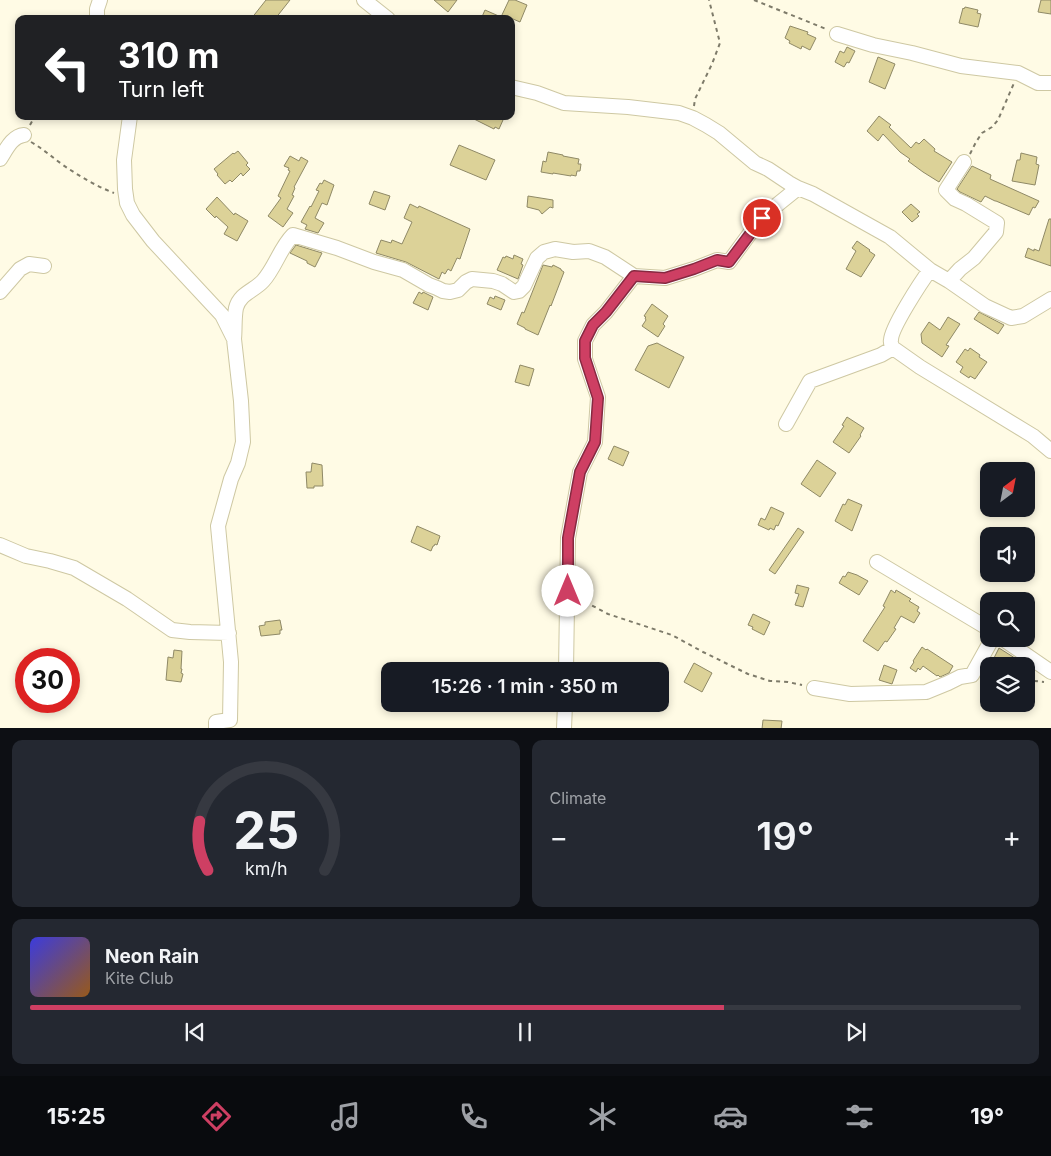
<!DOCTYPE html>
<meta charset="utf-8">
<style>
:root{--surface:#171b24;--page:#242831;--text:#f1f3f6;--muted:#9ea1a6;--line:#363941;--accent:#ce3f63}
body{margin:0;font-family:Inter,sans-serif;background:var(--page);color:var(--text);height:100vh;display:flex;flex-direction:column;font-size:19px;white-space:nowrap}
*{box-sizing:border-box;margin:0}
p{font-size:16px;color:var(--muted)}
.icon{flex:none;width:28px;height:28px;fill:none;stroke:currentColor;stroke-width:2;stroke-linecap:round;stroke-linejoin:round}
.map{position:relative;height:728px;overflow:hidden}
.side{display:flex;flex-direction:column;gap:12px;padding:12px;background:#0d0f14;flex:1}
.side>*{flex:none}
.banner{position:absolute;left:15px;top:15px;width:500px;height:105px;border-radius:10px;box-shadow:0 2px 8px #0003;background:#202124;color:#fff;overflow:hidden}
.needle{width:32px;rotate:32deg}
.fabs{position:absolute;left:980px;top:462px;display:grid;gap:10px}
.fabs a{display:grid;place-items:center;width:55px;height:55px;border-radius:10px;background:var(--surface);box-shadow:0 2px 8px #0003;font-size:25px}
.speed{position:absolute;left:15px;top:648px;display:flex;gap:10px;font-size:25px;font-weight:700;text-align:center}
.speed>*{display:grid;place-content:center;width:65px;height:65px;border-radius:50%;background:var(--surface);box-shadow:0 2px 8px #0003;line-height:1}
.speed .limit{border:8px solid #d22;background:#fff;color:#111}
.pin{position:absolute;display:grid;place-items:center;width:42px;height:42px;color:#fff;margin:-21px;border:2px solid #fff;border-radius:50%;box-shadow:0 1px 5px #0007}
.me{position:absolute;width:55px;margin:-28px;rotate:0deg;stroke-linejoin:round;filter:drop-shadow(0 0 4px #0008)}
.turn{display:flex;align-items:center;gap:18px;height:105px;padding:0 20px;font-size:22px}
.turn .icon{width:65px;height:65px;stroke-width:2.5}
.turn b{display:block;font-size:35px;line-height:42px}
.big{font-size:38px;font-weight:600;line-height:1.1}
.side .tile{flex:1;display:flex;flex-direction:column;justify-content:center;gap:8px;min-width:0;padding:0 18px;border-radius:10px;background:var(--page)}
.side .dial{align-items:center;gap:0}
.dial svg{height:130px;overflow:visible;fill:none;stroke:var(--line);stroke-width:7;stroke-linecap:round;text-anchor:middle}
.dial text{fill:var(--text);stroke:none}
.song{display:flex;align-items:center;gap:15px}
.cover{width:60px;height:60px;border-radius:8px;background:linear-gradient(135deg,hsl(240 70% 55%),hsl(30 70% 35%))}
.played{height:5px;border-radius:2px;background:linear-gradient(90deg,var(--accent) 70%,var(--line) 70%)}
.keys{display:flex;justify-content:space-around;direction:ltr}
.heat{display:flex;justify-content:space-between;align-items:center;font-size:28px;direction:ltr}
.side .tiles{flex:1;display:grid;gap:12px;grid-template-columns:1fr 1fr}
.tile:last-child{grid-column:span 2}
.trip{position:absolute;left:381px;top:662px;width:288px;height:50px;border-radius:10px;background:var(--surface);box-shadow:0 2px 8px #0003;font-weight:600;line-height:50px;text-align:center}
.menu{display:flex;height:80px;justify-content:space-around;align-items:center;background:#090b0e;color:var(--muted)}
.menu .icon{width:35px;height:35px}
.menu .active{color:var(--accent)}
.menu b{font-size:22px;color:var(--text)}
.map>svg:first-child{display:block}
</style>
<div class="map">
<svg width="1051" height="729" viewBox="0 0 1051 729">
<rect width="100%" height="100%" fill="#fffbe5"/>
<path fill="#dcd298" stroke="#8f8966" d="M266,0h24l-15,19h-24z
M434,0h23l-9,12z
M509,0h6l12,5 -7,17 -7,-3h-32l4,-9 16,7z
M1041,0h10v14l-13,-2z
M965,7l13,3 -1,3 4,1 -3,13 -19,-4 4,-15 1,1z
M790,26l18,6 -1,2 9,4 -6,12 -8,-4 -1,3 -12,-6 1,-2 -5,-3z
M847,47l8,4 -6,12 -2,-1 -3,5 -9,-5 5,-11 4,2z
M878,57l17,7 -10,25 -16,-7z
M468,116h34l-2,3 3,1 -4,9 -4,-2 -1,2z
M879,116l12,9 -2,2 22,21 5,-6 3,2 5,-5 11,10 -1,2 18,11 -13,20 -16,-10 -15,-11 2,-2 -10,-7 -17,-18 -5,7 -11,-10z
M459,145l36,15 -9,20 -36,-15z
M238,151l10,12 -2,2 4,4 -7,7 -2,-3 -9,9 -2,-2 -5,4 -8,-9 1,-1 -4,-5 19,-16 1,1z
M548,152l15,3v1l16,3 -1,5h3l-1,7h-3l-1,5 -5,-1v1l-18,-3v1l-12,-2 2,-11 3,1z
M1021,153l16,4 -1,7 3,1 -4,20 -23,-4 5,-21h3z
M290,156l9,5 2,-4 7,4 -14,26 1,1 -3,7 2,1 -7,13 6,4 -10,14 -15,-11 13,-18 -3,-2 12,-25 -2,-1 1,-2 -5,-2z
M972,166l19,9 -1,4 49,22 -4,7 -2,-1 -4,8 -33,-14h-1l-10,-5 -4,6 -21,-10 -3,-3z
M324,180l10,5 -7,20 -5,-2 -7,15 9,5 -6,10 -13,-4 2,-4 -6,-3 9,-16 1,1 8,-16 -3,-1 4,-7 2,1z
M374,191l16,5 -5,14 -16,-6z
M528,196l25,4v8l-3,-1 -8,7 -3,-4 -12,-3z
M217,197l17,18 1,-2 13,8 -11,20 -13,-7 4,-7 -12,-11 -1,2 -9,-9z
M410,204l8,4 1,-2 51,23 -10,30 -3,-1 -6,13 -3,-2 -3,5 -3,-2 -3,7 -33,-17 -30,-9 5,-13 10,3 1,-3 10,4 10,-22 -8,-4z
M911,204l9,8 -3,2 2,2 -7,6 -10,-10z
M1049,219h2v47l-26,-9 3,-9 6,3v-2l5,2z
M857,241l13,9 -1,1 6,4 -14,22 -15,-8 10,-18 -4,-3z
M296,245l26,8 -7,14 -8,-4v-2l-17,-8z
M514,255l9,4 -2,5 2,1 -5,14 -21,-9 6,-13 2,1 1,-2 7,3z
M543,265l9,2 1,-2 8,4v1l3,2 -13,34 -1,-1 -12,30 -13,-6v-1l-8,-4 5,-12 2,1z
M419,292l3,2 1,-2 10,5 -5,13 -15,-7z
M495,296l10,4 -4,10 -14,-6 3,-7 4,2z
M652,304l16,12 -5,8 2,2 -7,11 -16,-11 4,-6 -1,-2 1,-1 -2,-1z
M979,312l25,13 -6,9 -24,-15z
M948,317l12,7 -14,21 3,1 -7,11 -20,-14 -1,-9 8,-12 11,8z
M657,343l27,14 -15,31 -34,-18 13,-24z
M970,348l10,7 -1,2 8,5 -12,17 -5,-3 -1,2 -9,-6 3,-5 -7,-5 9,-13 3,2z
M520,365l14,4 -5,17 -14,-4z
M847,417l17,11 -4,7 1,1 -12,17 -16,-11 11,-16 -2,-1z
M614,446l15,6 -6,14 -15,-7z
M817,460l19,13 -16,24 -19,-13z
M312,463l10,2 1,21h-9v2h-7l-1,-16h5z
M848,499l14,6 -10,26 -17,-10 8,-17 2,1z
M771,507l13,6 -6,13 -2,-1 -2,5 -4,-2 -1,2 -11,-5 3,-7 4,2z
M417,526l23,10 -3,9 -2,-1 -1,2h-1l-2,5 -20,-9z
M798,528l6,4 -29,42 -6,-4z
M848,572l9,3 11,6 -9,14 -20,-12 4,-7 2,1z
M797,585l12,3 -6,19 -8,-2 4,-11 -4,-1z
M891,590l4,3 1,-3 15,9 -2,2 10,6 -2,4 3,2 -6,10 -13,-7 -7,12 2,1 -9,13 -2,-1 -7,10 -15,-10 22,-34 -2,-1z
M753,614l17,8 -6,13 -12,-6 1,-2 -5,-2z
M280,620l2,10h-2v4l-19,2 -2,-10 6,-1v-3z
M922,647l4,3 1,-1 26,17 -4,7 -9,4 -2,-2 -1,1 -14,-10 -3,4 -2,-2 -2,4 -6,-4 4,-6 -1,-1z
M999,648l19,12 -3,6h-15l-8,-4z
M174,650l8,1 -1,18h1l-1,4 2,1 -2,8 -15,-2 2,-23 5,1z
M694,663l18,10 -10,19 -18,-10z
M884,665l13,5 -5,14 -13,-4z
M763,720l19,1 -1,8h-19z"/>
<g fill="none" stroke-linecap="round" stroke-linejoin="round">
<defs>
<path id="minor" d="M364,0l24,19
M97,19v-10l3,-9
M837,34l36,11 39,8 49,13 57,7 20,10h13
M511,87l26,6 27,10 64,4 51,6 14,5 13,7 13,8 36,30 13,6 21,14 9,5
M130,116l-6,44 1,29 2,14 6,12 20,26 69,74 12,24 7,62 2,41 -5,21 -7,16 -13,47 13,136 -1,58 -14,2v7
M0,159c6,-9 12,-23 24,-24
M949,281l36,25 26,12 12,-2 28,-17
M0,292l20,-23 9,-5 15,2
M234,339c1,-9 0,-21 2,-31 4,-15 18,-17 27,-27 12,-13 17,-33 30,-46l44,13 37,14 29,8 26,15 8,3 6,3 7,1 8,-2 8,-8 6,-3 21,2 9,3 12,8 5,-1 5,-5 13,-28 7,-6 11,-3 18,3 16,-1 16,6 29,19 31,2 29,-9 23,-9 12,2 33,-45 36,-29 15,6 77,43 40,33
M893,348c-1,-2 -3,-5 -2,-8 0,-12 30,-58 39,-70l19,11 11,-12 14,-11 22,-26 1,-9 -31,-19 -11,-5 -9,-9 18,-28
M786,424l24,-43 71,-26 12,-7 27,19 113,69 18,15
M0,545l26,11 24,5 24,7 53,31 45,31 18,2 39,1
M877,562l112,67
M1003,639l48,33
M566,671l2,-133 12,-66 15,-30 3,-45 -13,-38v-18l8,-16 13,-13 28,-36
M814,688l36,6 76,-2 22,-9 12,-6 12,-2 20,-36
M564,729l1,-25"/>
</defs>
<use href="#minor" stroke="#cec8a3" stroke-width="16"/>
<path stroke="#7e7b6a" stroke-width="2" stroke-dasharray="4 4" stroke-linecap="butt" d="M754,0l72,29
M694,106l1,-7 17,-35 8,-21 -11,-43
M30,125l5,-9
M31,142c12,7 21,15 32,23 16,11 33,21 51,28
M970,154l6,-12 6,-9 10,-6 6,-7 16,-37
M578,598l30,16 64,21 31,17 45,22 22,7 18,1 14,3
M1026,680l18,2"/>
<use href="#minor" stroke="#fff" stroke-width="14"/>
</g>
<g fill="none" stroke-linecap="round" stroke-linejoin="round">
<defs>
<path id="route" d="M568,591v-53l12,-66 15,-30 3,-44 -13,-40v-17l8,-16 13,-13 28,-36 31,2 29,-9 23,-9 12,2 33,-44"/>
</defs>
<use href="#route" stroke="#862940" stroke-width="12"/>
<use href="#route" stroke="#ce3f63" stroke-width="9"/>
</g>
</svg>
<div class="fabs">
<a><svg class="needle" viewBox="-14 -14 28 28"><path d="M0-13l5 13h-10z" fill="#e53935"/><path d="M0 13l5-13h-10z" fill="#9ea1a6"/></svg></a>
<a><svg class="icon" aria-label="sound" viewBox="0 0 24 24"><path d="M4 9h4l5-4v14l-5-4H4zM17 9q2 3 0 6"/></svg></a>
<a><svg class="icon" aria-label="search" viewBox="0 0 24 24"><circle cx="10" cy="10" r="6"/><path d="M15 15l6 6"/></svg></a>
<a><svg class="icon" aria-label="layers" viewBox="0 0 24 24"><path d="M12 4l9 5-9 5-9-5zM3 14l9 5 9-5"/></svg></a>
</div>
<div class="speed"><div class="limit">30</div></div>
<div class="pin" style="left:762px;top:218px;background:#d93025"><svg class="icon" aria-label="arrive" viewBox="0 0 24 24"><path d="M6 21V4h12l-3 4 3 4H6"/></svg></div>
<svg class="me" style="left:568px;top:591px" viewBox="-20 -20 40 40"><circle r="19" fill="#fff"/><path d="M0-13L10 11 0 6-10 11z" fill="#ce3f63"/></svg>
<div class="trip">15:26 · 1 min · 350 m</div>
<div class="banner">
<div class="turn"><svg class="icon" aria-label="left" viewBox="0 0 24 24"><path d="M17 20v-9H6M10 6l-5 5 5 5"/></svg><div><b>310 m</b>Turn left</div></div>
</div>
</div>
<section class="side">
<div class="tiles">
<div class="tile dial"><svg viewBox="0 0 100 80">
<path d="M14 69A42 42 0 1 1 86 69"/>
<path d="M14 69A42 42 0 0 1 9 39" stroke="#ce3f63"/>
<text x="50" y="56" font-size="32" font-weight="700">25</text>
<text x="50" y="72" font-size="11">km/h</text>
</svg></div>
<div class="tile"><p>Climate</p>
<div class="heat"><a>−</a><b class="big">19°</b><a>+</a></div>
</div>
<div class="tile">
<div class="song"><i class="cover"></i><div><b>Neon Rain</b><p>Kite Club</p></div></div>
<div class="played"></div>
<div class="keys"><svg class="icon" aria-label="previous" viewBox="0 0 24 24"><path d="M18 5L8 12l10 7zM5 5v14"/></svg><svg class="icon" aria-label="pause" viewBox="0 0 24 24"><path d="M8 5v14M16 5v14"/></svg><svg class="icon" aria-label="next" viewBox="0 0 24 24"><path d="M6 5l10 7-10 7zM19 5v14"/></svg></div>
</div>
</div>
</section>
<nav class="menu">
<b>15:25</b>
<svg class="icon active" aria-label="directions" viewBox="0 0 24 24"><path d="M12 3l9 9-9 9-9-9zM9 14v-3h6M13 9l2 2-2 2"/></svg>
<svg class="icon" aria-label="music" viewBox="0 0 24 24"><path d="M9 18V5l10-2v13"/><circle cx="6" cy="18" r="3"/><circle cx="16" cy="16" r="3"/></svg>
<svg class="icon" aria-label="phone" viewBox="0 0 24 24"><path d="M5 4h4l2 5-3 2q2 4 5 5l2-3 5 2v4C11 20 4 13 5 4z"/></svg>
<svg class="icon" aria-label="climate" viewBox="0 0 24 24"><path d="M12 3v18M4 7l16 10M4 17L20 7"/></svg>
<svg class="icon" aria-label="car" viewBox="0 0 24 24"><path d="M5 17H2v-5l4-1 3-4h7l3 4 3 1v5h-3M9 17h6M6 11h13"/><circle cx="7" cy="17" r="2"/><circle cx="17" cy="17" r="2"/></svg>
<svg class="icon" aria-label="filters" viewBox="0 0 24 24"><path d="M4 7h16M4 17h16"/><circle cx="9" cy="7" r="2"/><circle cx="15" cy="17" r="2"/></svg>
<b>19°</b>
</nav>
